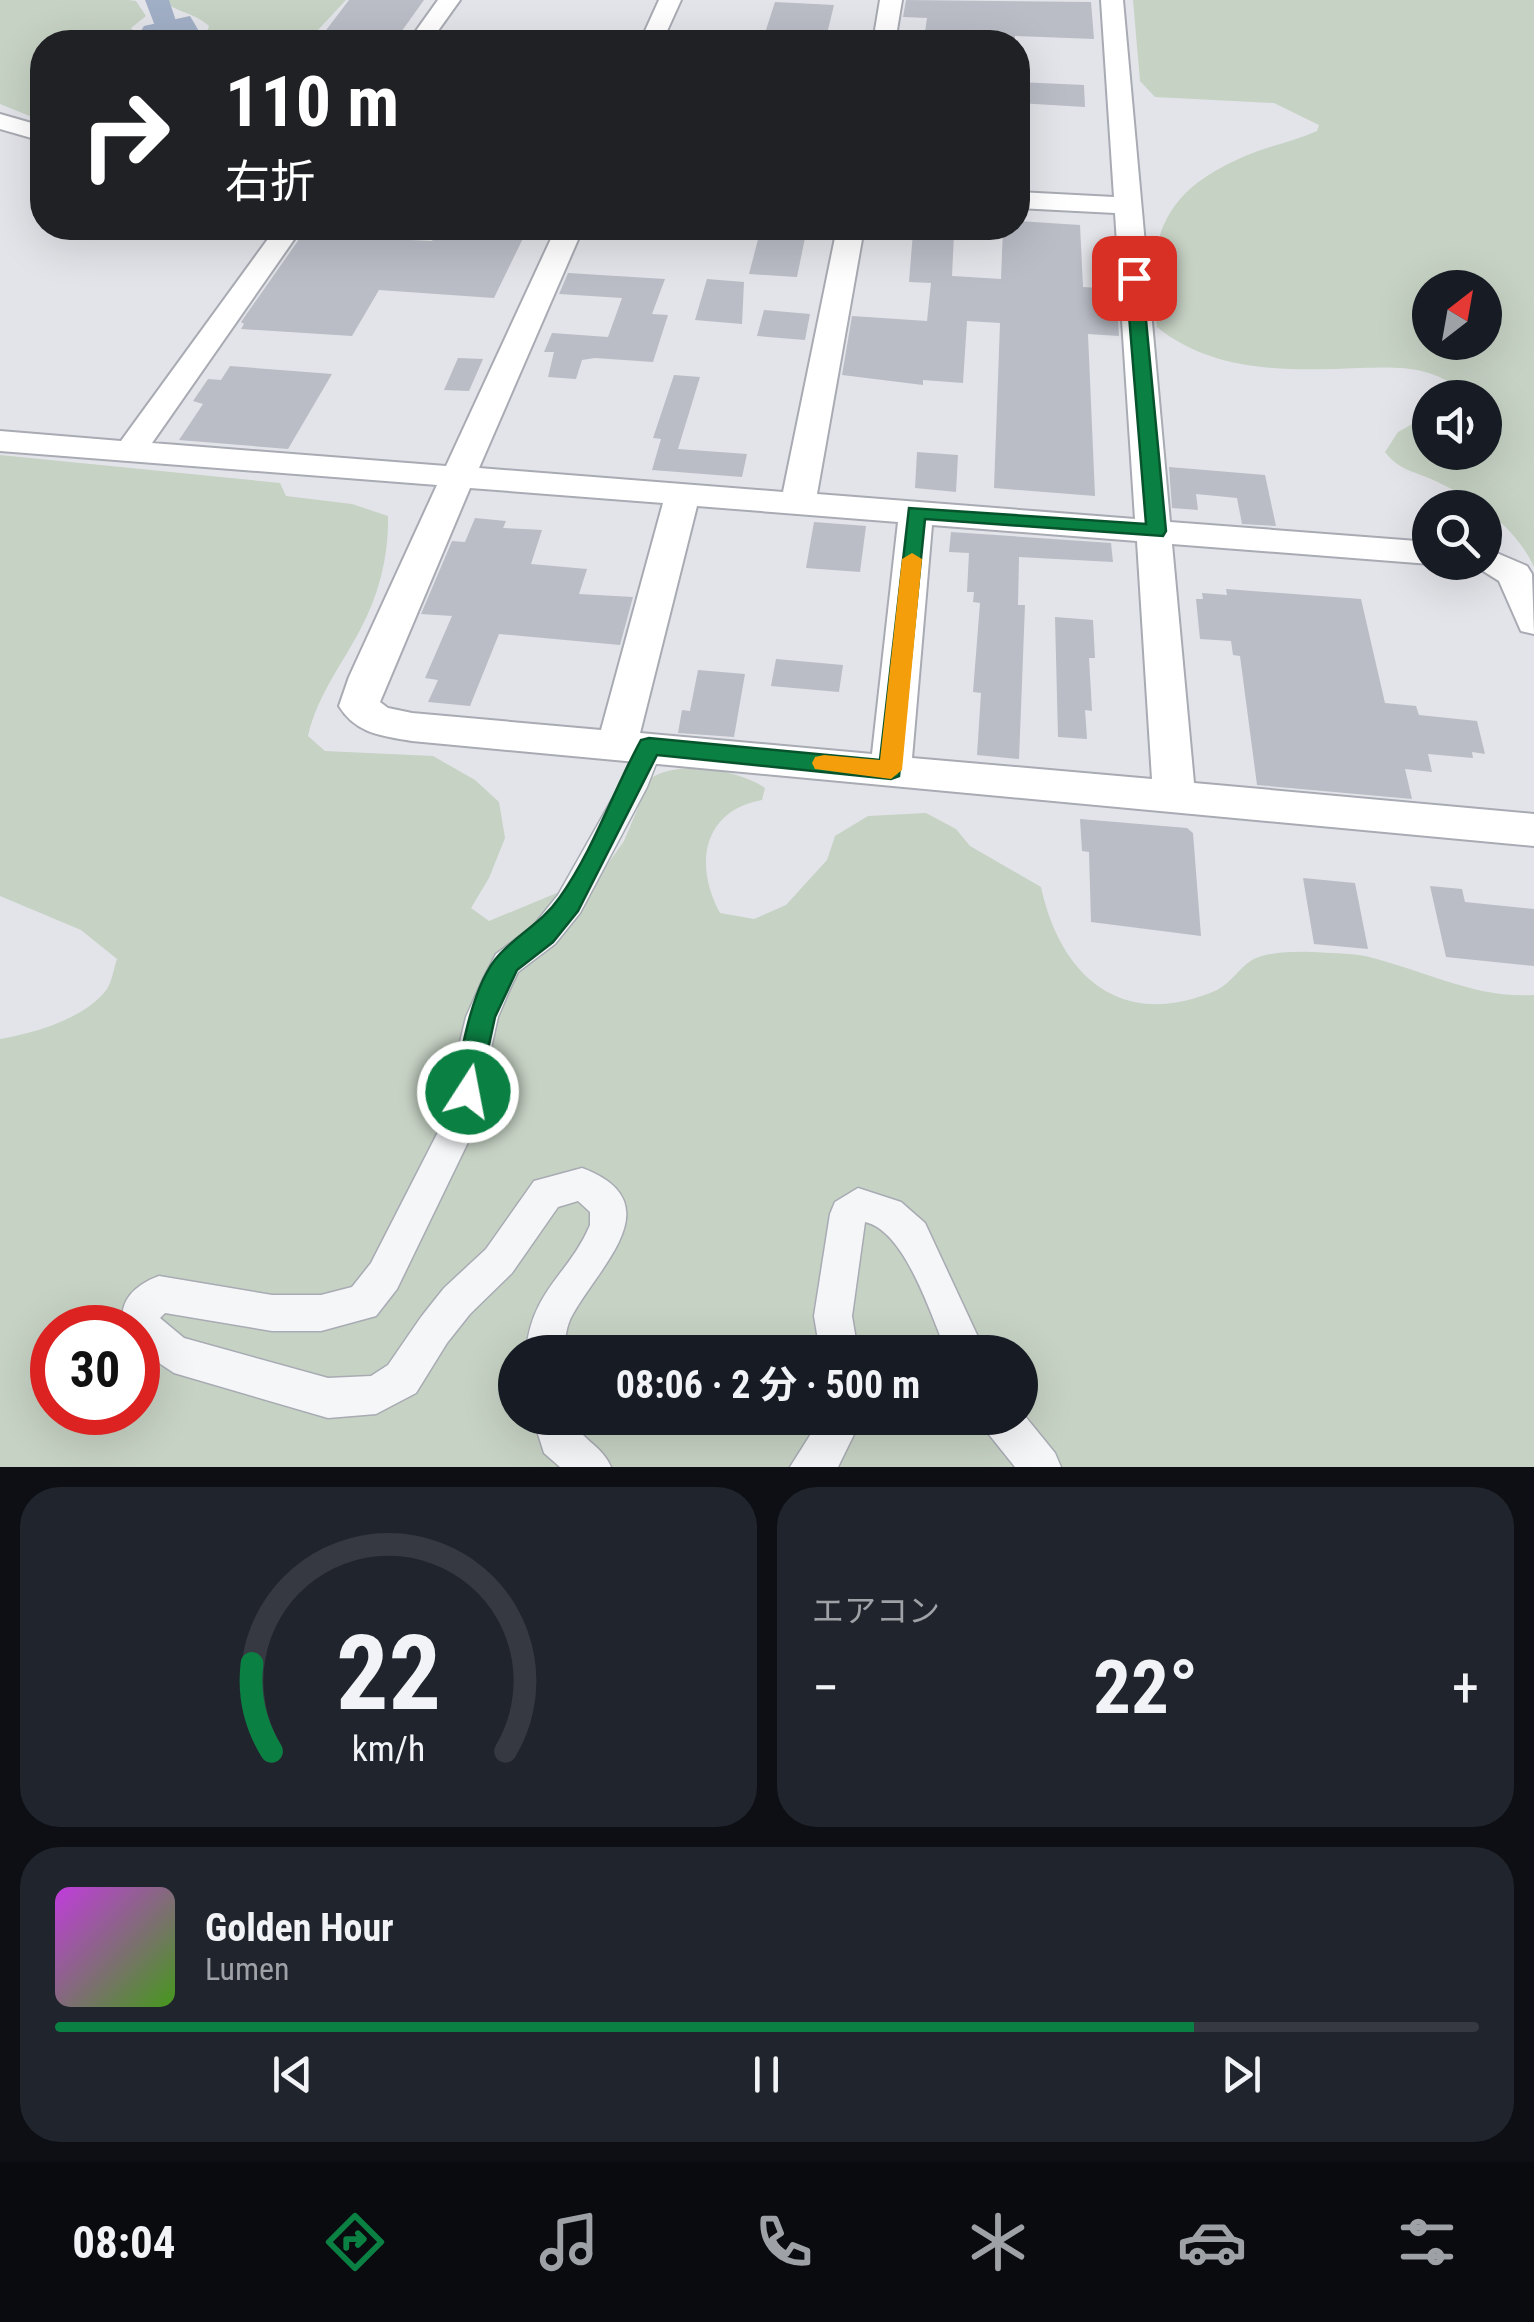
<!DOCTYPE html>
<html lang="ja">
<meta charset="utf-8">
<style>
:root{--surface:#171b24;--page:#20242c;--text:#f1f3f6;--muted:#9ea1a6;--line:#363941;--accent:#0b8043}
body{margin:0;font-family:"Roboto Condensed","Noto Sans JP",sans-serif;background:var(--page);color:var(--text);height:100vh;display:flex;flex-direction:column;font-size:38px;white-space:nowrap}
*{box-sizing:border-box;margin:0}
p{font-size:32px;color:var(--muted)}
.icon{flex:none;width:55px;height:55px;fill:none;stroke:currentColor;stroke-width:2;stroke-linecap:round;stroke-linejoin:round}
.map{position:relative;height:1467px;overflow:hidden}
.sheet{display:flex;flex-direction:column;gap:20px;padding:20px;background:#0d0f14;flex:1}
.sheet>*{flex:none}
.top-card{position:absolute;left:30px;top:30px;width:1000px;height:210px;border-radius:40px;box-shadow:0 10px 40px #0002;background:#202124;color:#fff;overflow:hidden}
.needle{width:65px;rotate:31deg}
.buttons{position:absolute;left:1412px;top:270px;display:grid;gap:20px}
.buttons a{display:grid;place-items:center;width:90px;height:90px;border-radius:50%;background:var(--surface);box-shadow:0 10px 40px #0002;font-size:50px}
.speed{position:absolute;left:30px;top:1305px;display:flex;gap:20px;font-size:50px;font-weight:700;text-align:center}
.speed>*{display:grid;place-content:center;width:130px;height:130px;border-radius:50%;background:var(--surface);box-shadow:0 10px 40px #0002;line-height:1}
.speed .limit{border:15px solid #d22;background:#fff;color:#111}
.pin{position:absolute;display:grid;place-items:center;width:85px;height:85px;color:#fff;margin:-42px;border-radius:20px;box-shadow:0 5px 15px #0006}
.me{position:absolute;width:110px;margin:-55px;rotate:11deg;stroke-linejoin:round;filter:drop-shadow(0 0 8px #0008)}
.turn{display:flex;align-items:center;gap:35px;height:210px;padding:0 30px;font-size:45px}
.turn .icon{width:130px;height:130px;stroke-width:2.5}
.turn b{display:block;font-size:70px;line-height:85px}
.big{font-size:75px;font-weight:700;line-height:1.1}
.sheet .widget{flex:1;display:flex;flex-direction:column;justify-content:center;gap:15px;min-width:0;padding:0 35px;border-radius:40px;background:var(--page)}
.sheet .dial{align-items:center;gap:0}
.dial svg{height:260px;overflow:visible;fill:none;stroke:var(--line);stroke-width:7;stroke-linecap:round;text-anchor:middle}
.dial text{fill:var(--text);stroke:none}
.song{display:flex;align-items:center;gap:30px}
.cover{width:120px;height:120px;border-radius:15px;background:linear-gradient(135deg,hsl(290 70% 55%),hsl(100 70% 35%))}
.played{height:10px;border-radius:5px;background:linear-gradient(90deg,var(--accent) 80%,var(--line) 80%)}
.keys{display:flex;justify-content:space-around;direction:ltr}
.heat{display:flex;justify-content:space-between;align-items:center;font-size:55px;direction:ltr}
.sheet .tiles{flex:1;display:grid;gap:20px;grid-template-columns:1fr 1fr}
.widget:last-child{grid-column:span 2}
.trip{position:absolute;left:498px;top:1335px;width:540px;height:100px;border-radius:50px;background:var(--surface);box-shadow:0 10px 40px #0002;font-weight:700;line-height:100px;text-align:center}
.tab-bar{display:flex;height:160px;justify-content:space-around;align-items:center;background:#090b0e;color:var(--muted)}
.tab-bar .icon{width:70px;height:70px}
.tab-bar .selected{color:var(--accent)}
.tab-bar b{font-size:45px;color:var(--text)}
.map>svg:first-child{display:block}
</style>
<div class="map">
<svg width="1534" height="1467" viewBox="0 0 1534 1467">
<rect width="100%" height="100%" fill="#e3e4e9"/>
<path fill="#c6d2c4" fill-rule="evenodd" d="M0,0h129l7,1 10,15 -15,12 6,6 -7,8h-88v79l-42,-17z
M164,0h182l-28,30 -39,12h-75l5,-16c-17,-15 -36,-14 -45,-26z
M1133,0h401v567c-20,-43 -61,-69 -103,-88 -19,-8 -33,-10 -46,-27l13,-20 32,-18v38h55v-54l-29,-1 6,-6c-33,-26 -63,-24 -103,-23 -69,3 -146,5 -202,-41 -10,-86 1,-133 86,-170 24,-11 50,-15 74,-26l2,-6 -45,-22 -119,-6 -15,-16zM1430,288h55v54h-55z
M0,455l280,28 6,13 66,8 36,12c1,39 -9,79 -28,114 -19,36 -43,66 -52,106l17,15 108,5 42,24 24,22 6,36 -16,40 -18,30 18,13 111,-46 24,-34 26,-62c28,-20 89,-9 115,9l-3,12c-60,11 -68,65 -42,113l34,6 32,-14 41,-45 8,-24 33,-20 58,-3 30,16 14,17 71,41c20,92 83,144 176,103 14,-7 22,-22 35,-30 14,-8 43,-9 60,-8 17,1 36,1 53,4 56,13 110,43 169,39v472h-1534v-428c34,-6 85,-20 107,-50 5,-8 7,-21 10,-30l-36,-29 -81,-34zM52,1328h86v84h-86zM515,1352h505v66h-505z"/>
<path fill="#a1afc6" d="M190,16l13,22 -4,4h-65l10,-16z"/>
<g fill="none" stroke-linecap="round" stroke-linejoin="round">
<path fill="#a1afc6" fill-rule="evenodd" d="M145,0h24l7,21 -3,5h-18z"/>
</g>
<path fill="#babdc6" d="M349,0h75l-30,42h-77z
M906,0l185,2 3,37 -79,-3v6h-24v-8l-66,-2 2,-14 -24,-1z
M775,2l59,3 -9,37h-63z
M1018,82l66,3 1,22 -67,-4z
M1018,221l62,4 3,62 33,2 3,47 -31,-2 7,162 -101,-8 6,-165 -33,-2 -4,62 -40,-3v5l-81,-10 10,-59 75,5 4,-38 -22,-1 4,-50 41,2 -2,42 49,3 2,-51h15z
M440,228h88l-34,70 -115,-8 -27,46 -111,-7 3,-5 -3,-2 61,-87 130,6z
M761,228h46l-10,49 -48,-3z
M568,273l97,6 -13,35 16,1 -15,47 -58,-4 -13,2 -6,19 -28,-2 6,-25h-10l8,-19 56,4 14,-39 -63,-4z
M707,279l37,3 -2,42 -47,-4z
M764,310l46,4 -5,26 -48,-4z
M458,358l25,1 -14,32 -25,-1z
M230,366l102,8 -44,75 -109,-9 24,-36 -10,-3 15,-22 13,1z
M674,375l26,2 -22,72 69,5 -5,23 -90,-7 9,-31 -8,-1z
M917,452l41,3 -2,37 -41,-4z
M1169,467l96,8 11,51 -34,-2 -5,-26 -41,-4 2,16 -26,-2z
M475,518l31,3 -3,7 39,2 -11,34 56,5 -8,25 54,3 -13,48 -121,-11 -29,72 -42,-4 10,-22 -13,-2 27,-62 -31,-2 31,-73 13,1z
M814,522l52,4 -6,46 -54,-4z
M951,532l160,11 2,19 -94,-5 -1,48h7l-6,154 -42,-4 4,-62 -8,-1 7,-89 -7,-1 1,-10h-7l2,-39 -20,-1z
M1226,589l135,10 24,104 31,3 3,9 58,6 8,33 -13,-2 1,6 -45,-4 4,18 -27,-3 7,30 -155,-14 -17,-129 -7,-1 -2,-14 -31,-2 -4,-40h7l-1,-6 25,2z
M1055,617l38,3 2,38h-6l3,53 -7,-1 2,29 -29,-2z
M776,659l67,6 -4,27 -68,-6z
M698,670l47,4 -11,63 -56,-4 4,-23 8,1z
M1080,819l107,9 6,5 8,103 -110,-14 -2,-70 -7,-1z
M1303,878l52,5 13,66 -54,-5z
M1430,886l32,3 3,13 69,7v57l-88,-9z"/>
<g fill="none" stroke-linecap="round" stroke-linejoin="round">
<defs>
<path id="street" d="M649,736l10,3 4,7 -16,41 -67,126 -25,31 -37,28 -9,19 -11,26 -26,117 -75,155 -21,27 -55,15h-49l-107,-18 -5,5 24,20 144,40 43,-2 17,-11 33,-48 23,-29 42,-39 48,-68 48,-13c91,34 18,97 -9,146 -7,11 -8,26 -9,38h-38c6,-63 43,-77 64,-127v-13l-12,-11 -20,6 -46,66 -42,41 -23,29 -31,50 -40,21 -48,4 -154,-45 -36,-24v-21h-14c-7,-27 11,-43 35,-52l113,19h49l31,-8 19,-24 67,-131 28,-115 16,-36 14,-27 37,-28 25,-31 61,-108 20,-48z
M858,1188l43,14 24,21 60,129h-38c-16,-35 -41,-121 -82,-130l-13,94 6,36h-38l-6,-36 16,-102 5,-12z
M1020,1410l35,43 6,14h-46l-28,-35 -6,-14h39z
M533,1418h39c6,20 31,28 39,49h-51l-16,-14z
M821,1418h41l-24,49h-48z"/>
<path id="secondary" d="M438,0h22l-30,42h-22z
M659,0h22l-19,42h-22z
M880,0h22l-7,42h-22z
M1101,0h22l47,522 260,20v20h7l-7,2 -258,-20 22,239 340,31v32l-1122,-105c-29,-5 -56,-7 -73,-35l10,-29 88,-192 -437,-34v-20l121,10 155,-213h26l-150,215 294,23 110,-238h27l-104,240 304,24 54,-264h27l-47,266 318,25 -20,-306 -97,-5v-16l96,5zM470,488l193,15 -62,227 -189,-17 -24,-5 -8,-6zM697,506l201,16 -26,232 -232,-21zM932,525l205,16 15,238 -240,-21z
M0,114l42,12v15l-42,-12z
M1485,548l42,18 5,8 2,60 -13,-3 -22,-50 -30,-19h16z"/>
</defs>
<use href="#street" stroke="#a8abb3" stroke-width="3"/>
<use href="#secondary" stroke="#a8abb3" stroke-width="4"/>
<use href="#street" fill="#f5f6f8" fill-rule="evenodd"/>
<use href="#secondary" fill="#fff" fill-rule="evenodd"/>
</g>
<path fill="#0b8043" stroke="#07532c" stroke-width="2.5" d="M1134,274l8,4 24,253 -3,5 -238,-17 -26,257 -8,3 -234,-24 -79,156 -25,31 -36,28 -22,47 -18,83 -9,4 -10,-4 -4,-8c7,-39 18,-108 45,-137 19,-21 44,-33 61,-58 34,-48 53,-106 81,-157l8,-2 231,22 29,-252 237,16 -20,-246z"/>
<path fill="#f59e0b" d="M912,553l10,6 -20,211 -11,9 -76,-10 -3,-6 3,-6 9,-2 56,5 22,-201z"/>
</svg>
<div class="buttons">
<a><svg class="needle" viewBox="-14 -14 28 28"><path d="M0-13l5 13h-10z" fill="#e53935"/><path d="M0 13l5-13h-10z" fill="#9ea1a6"/></svg></a>
<a><svg class="icon" aria-label="sound" viewBox="0 0 24 24"><path d="M4 9h4l5-4v14l-5-4H4zM17 9q2 3 0 6"/></svg></a>
<a><svg class="icon" aria-label="search" viewBox="0 0 24 24"><circle cx="10" cy="10" r="6"/><path d="M15 15l6 6"/></svg></a>
</div>
<div class="speed"><div class="limit">30</div></div>
<div class="pin" style="left:1134px;top:278px;background:#d93025"><svg class="icon" aria-label="arrive" viewBox="0 0 24 24"><path d="M6 21V4h12l-3 4 3 4H6"/></svg></div>
<svg class="me" style="left:468px;top:1092px" viewBox="-20 -20 40 40"><circle r="17" fill="#0b8043" stroke="#fff" stroke-width="3"/><path d="M0-11L8 9 0 5-8 9z" fill="#fff"/></svg>
<div class="trip">08:06 · 2 分 · 500 m</div>
<div class="top-card">
<div class="turn"><svg class="icon" aria-label="right" viewBox="0 0 24 24"><path d="M7 20v-9h11M14 6l5 5-5 5"/></svg><div><b>110 m</b>右折</div></div>
</div>
</div>
<section class="sheet">
<div class="tiles">
<div class="widget dial"><svg viewBox="0 0 100 80">
<path d="M14 69A42 42 0 1 1 86 69"/>
<path d="M14 69A42 42 0 0 1 8 42" stroke="#0b8043"/>
<text x="50" y="56" font-size="32" font-weight="700">22</text>
<text x="50" y="72" font-size="11">km/h</text>
</svg></div>
<div class="widget"><p>エアコン</p>
<div class="heat"><a>−</a><b class="big">22°</b><a>+</a></div>
</div>
<div class="widget">
<div class="song"><i class="cover"></i><div><b>Golden Hour</b><p>Lumen</p></div></div>
<div class="played"></div>
<div class="keys"><svg class="icon" aria-label="previous" viewBox="0 0 24 24"><path d="M18 5L8 12l10 7zM5 5v14"/></svg><svg class="icon" aria-label="pause" viewBox="0 0 24 24"><path d="M8 5v14M16 5v14"/></svg><svg class="icon" aria-label="next" viewBox="0 0 24 24"><path d="M6 5l10 7-10 7zM19 5v14"/></svg></div>
</div>
</div>
</section>
<nav class="tab-bar">
<b>08:04</b>
<svg class="icon selected" aria-label="directions" viewBox="0 0 24 24"><path d="M12 3l9 9-9 9-9-9zM9 14v-3h6M13 9l2 2-2 2"/></svg>
<svg class="icon" aria-label="music" viewBox="0 0 24 24"><path d="M9 18V5l10-2v13"/><circle cx="6" cy="18" r="3"/><circle cx="16" cy="16" r="3"/></svg>
<svg class="icon" aria-label="phone" viewBox="0 0 24 24"><path d="M5 4h4l2 5-3 2q2 4 5 5l2-3 5 2v4C11 20 4 13 5 4z"/></svg>
<svg class="icon" aria-label="climate" viewBox="0 0 24 24"><path d="M12 3v18M4 7l16 10M4 17L20 7"/></svg>
<svg class="icon" aria-label="car" viewBox="0 0 24 24"><path d="M5 17H2v-5l4-1 3-4h7l3 4 3 1v5h-3M9 17h6M6 11h13"/><circle cx="7" cy="17" r="2"/><circle cx="17" cy="17" r="2"/></svg>
<svg class="icon" aria-label="filters" viewBox="0 0 24 24"><path d="M4 7h16M4 17h16"/><circle cx="9" cy="7" r="2"/><circle cx="15" cy="17" r="2"/></svg>
</nav>
